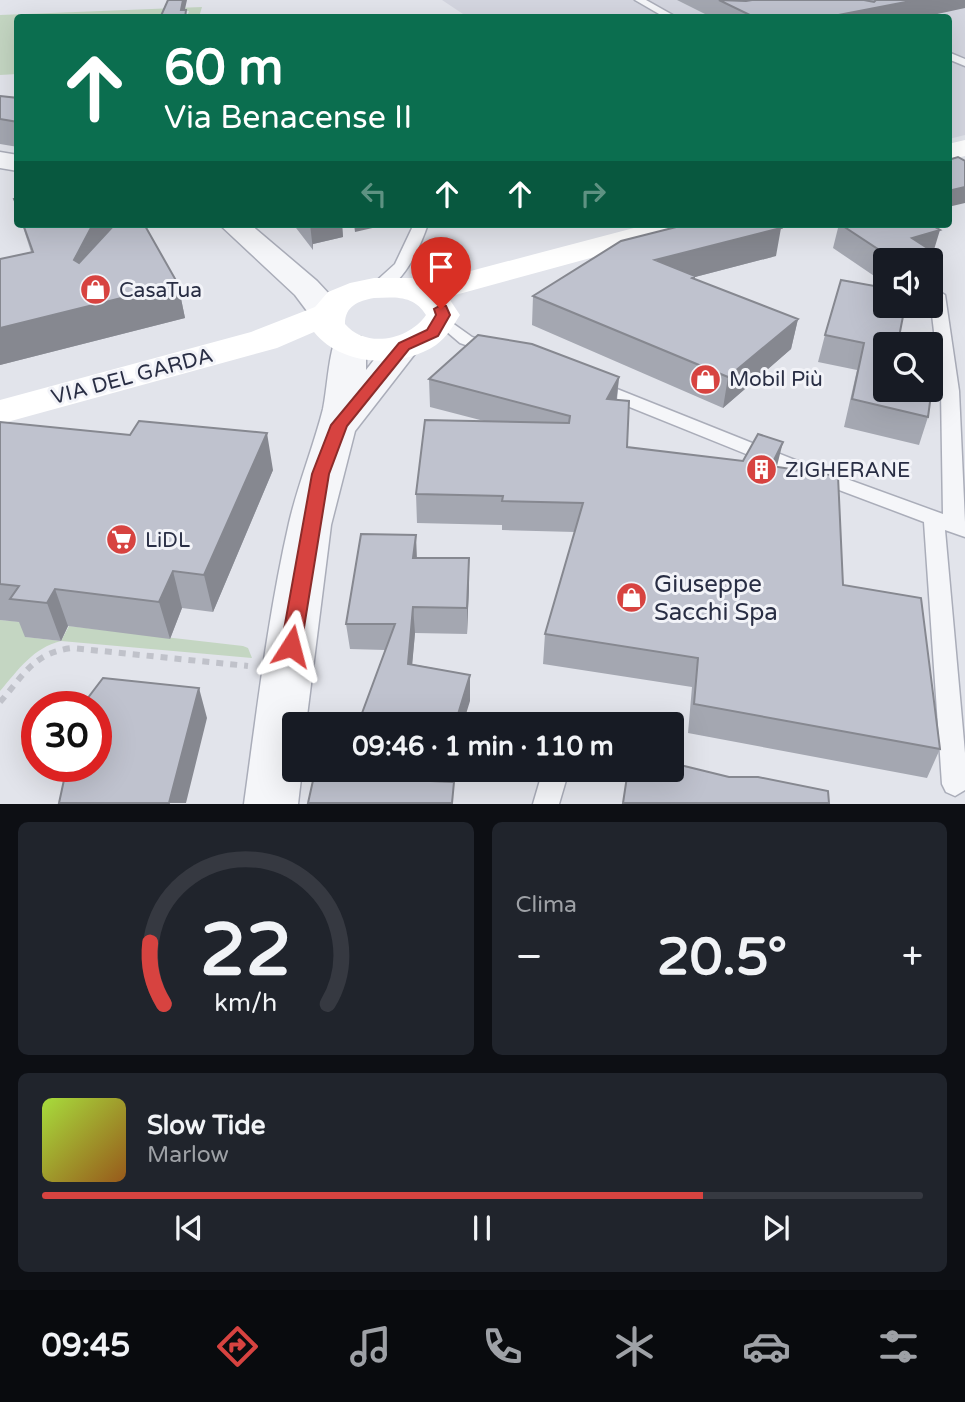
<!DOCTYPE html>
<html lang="it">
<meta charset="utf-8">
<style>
:root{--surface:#171b24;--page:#20242c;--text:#f1f3f6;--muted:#9ea1a6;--line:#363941;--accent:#d74340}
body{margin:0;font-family:"Varela Round",sans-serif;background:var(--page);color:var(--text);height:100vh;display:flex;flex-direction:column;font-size:26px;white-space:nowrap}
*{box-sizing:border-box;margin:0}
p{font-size:23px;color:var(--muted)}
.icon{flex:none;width:38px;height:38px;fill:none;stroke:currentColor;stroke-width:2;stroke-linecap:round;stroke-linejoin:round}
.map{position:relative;height:804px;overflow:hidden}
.panel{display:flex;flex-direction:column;gap:18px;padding:18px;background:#0d0f14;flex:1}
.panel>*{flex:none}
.guide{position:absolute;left:14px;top:14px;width:938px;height:214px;border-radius:7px;box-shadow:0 7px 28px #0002;background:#0b6e4f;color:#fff;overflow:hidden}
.fabs{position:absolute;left:873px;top:248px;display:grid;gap:14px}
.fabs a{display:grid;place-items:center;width:70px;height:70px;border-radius:7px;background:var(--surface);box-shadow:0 7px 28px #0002;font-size:35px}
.speed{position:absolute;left:21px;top:691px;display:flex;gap:14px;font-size:35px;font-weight:700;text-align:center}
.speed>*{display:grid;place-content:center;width:91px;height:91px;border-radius:50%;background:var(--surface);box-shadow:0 7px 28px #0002;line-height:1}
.speed .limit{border:10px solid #d22;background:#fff;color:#111}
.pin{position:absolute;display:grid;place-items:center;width:60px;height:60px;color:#fff;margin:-72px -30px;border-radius:50% 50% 50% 0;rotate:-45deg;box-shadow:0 0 7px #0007}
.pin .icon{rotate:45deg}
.me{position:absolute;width:77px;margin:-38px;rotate:9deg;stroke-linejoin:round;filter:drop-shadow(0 0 5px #0008)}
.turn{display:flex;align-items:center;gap:24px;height:147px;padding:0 35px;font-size:32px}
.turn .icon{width:91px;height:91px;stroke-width:2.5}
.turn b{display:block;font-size:49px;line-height:60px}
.lanes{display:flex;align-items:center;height:66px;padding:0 35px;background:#0003;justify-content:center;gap:35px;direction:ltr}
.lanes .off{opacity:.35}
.big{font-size:52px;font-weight:700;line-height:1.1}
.panel .tile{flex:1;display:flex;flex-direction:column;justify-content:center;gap:10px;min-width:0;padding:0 24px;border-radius:10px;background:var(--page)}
.panel .dial{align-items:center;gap:0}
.dial svg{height:182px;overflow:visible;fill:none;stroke:var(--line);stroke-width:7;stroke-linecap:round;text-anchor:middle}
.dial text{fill:var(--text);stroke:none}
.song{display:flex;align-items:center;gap:21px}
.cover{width:84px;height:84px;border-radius:10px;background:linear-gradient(135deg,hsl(80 70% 55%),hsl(30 70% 35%))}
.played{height:7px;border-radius:4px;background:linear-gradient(90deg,var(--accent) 75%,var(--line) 75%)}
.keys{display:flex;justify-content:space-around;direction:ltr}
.heat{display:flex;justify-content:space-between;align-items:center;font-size:38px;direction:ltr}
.panel .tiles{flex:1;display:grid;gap:18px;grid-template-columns:1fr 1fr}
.tile:last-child{grid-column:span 2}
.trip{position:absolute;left:282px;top:712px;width:402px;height:70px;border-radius:7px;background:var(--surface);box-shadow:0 7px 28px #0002;font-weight:700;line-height:70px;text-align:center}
.dock{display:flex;height:112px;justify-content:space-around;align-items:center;background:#090b0e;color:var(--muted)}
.dock .icon{width:49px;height:49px}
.dock .selected{color:var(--accent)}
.dock b{font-size:32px;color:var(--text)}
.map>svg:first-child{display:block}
</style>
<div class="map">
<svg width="965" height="804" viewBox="0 0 965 804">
<rect width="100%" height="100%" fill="#e2e4eb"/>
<path fill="#d4d6e0" d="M442,0h523v135l-16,4 -1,-121h-479z"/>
<path fill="#c4d6c2" d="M202,7l-3,10h-12l2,-6h-12l-3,7h-156l-1,56 -17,1v-60z
M0,620l34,3 -8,14 35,4 8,-15 174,20 5,2 4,10 -191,-17c-28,7 -42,28 -61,50z"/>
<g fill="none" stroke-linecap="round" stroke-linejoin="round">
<defs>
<path id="lane" d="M635,0h11l32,18h-12z
M948,52l17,7v7l-17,-7z
M414,224h14c-7,20 -27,71 -54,65l-3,-3 3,-3 21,-19z
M937,290l8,5 14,96 6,131v15l-20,-7 20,223v37l-10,6 -9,-4 -4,-8 -18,-262 -138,-52 -196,-79 -3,-4 9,-5 6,1 198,79 143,52 -2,-123 -10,-85v-13z
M441,315l31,22 25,9 2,3 -8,5 -31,-11 -27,-23z
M543,770h26l-10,34h-26z"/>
<path id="street" d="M0,152l18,3v16l-18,-3z
M219,224h31l67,57 28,30 -4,7 -12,3 -22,-10 -12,-16z
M349,334l12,3 5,7v26c16,-19 23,-38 50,-31l5,7 -66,85 -24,94 -25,199h-12v46h8l-4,34h-54c13,-94 24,-189 45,-281 9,-39 24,-75 34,-114 4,-18 6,-60 14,-72z"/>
</defs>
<use href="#lane" stroke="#aaadb9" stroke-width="3"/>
<use href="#street" stroke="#aaadb9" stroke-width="3"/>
<path stroke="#c0c2ca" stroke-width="6" stroke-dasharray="7 7" stroke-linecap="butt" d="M0,702c24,-27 33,-49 72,-54l176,18"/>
<use href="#lane" fill="#f5f6f9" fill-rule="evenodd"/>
<use href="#street" fill="#f5f6f9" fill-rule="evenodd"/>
<path fill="#fff" fill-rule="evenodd" d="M965,140v16l-17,4v-16z
M649,224h48l-4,6 -245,67 12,18c-7,11 -13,22 -24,30 -36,24 -95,21 -122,-13l-37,16 -277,76v-24l251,-68 64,-25 13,-15 22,-9 24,-5h70zM374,298c21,-1 40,-3 52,17 -17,25 -60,34 -81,9 0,-18 13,-23 29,-26z"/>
</g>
<path fill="#a4a7b1" d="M677,0h288l-46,18h-206z
M0,96l18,2v49l-18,-3z
M22,224h122l34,60 7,34 -185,47v-106l31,-7z
M293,224h49l1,13 -30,7v6z
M839,224h91l4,28 1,1 -4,13v-5h-45v23l-53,-36z
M776,256l-81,21v2l103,40 -7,30 -68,59 -191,-83 1,-29z
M825,335l73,7 30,75 -9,28 -75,-18 13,-57 -39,-8z
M619,377l-2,23 10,47 150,20 66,118 97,164 -13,29 -239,-45 4,-46 -149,-23 2,-30 30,-102 -73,-2v-5l-85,-2 -1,-29 68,-73 -54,-14 -1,-28z
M0,422l273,48 -60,142 -31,-4 -12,31 -102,-13 -7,15 -36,-4 -6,-15 -19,-2z
M417,558l52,26 -2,50 -52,-1 -3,31 58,11v26l-85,-51 -35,-1 -4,-25z"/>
<path fill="#868890" d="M183,0h4l-4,18 -2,-8z
M916,0h49v8l-46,10h-96z
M965,187v16l-17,4v-16z
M93,224h25l-35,68 -9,-32z
M310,224h32l1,13 -30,7v6z
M354,224h36l-35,8z
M781,228l-5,28 -81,21 -4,28 -36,-45z
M940,230l-7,23h2l-4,13v-5h-26l7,-23z
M178,284l7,34 -185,47v-37z
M798,319l-7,30 -68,59 5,-31z
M619,377l-3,27 -9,-5z
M267,433l6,37 -60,142 -9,-37z
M783,442l-7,28 -5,-4z
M416,535l1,25 -4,-2z
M469,558v26l-2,50v-26z
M173,571l9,37 -12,31 -11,-37z
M55,589l13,37 -7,15 -14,-38z
M413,607l2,26 -5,56 -2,-25z
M470,675v26l-7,23h-8z
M199,688l8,30 -21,85h-17z"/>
<path fill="#bfc2ce" stroke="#868890" stroke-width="2" d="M168,0h15l-2,10h5l-1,8h-25z
M719,0l27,1 6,-1h112l10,2 2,-2h40l-93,18h-67z
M0,96l18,2v24l-18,-3z
M958,157l7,4v26l-17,4v-31z
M18,198v10l-4,-9z
M23,224h70l-19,36 5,3 36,-39h29l34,60 -178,44v-69l33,-7z
M688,224h88l5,4 -126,32 40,16 -3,2 106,41 -70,58 -195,-81 88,-55z
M840,224h90l10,6 -28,8 23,15 -21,6 -1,2h-17z
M841,280l45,8v18h19l-7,36 12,3h-24v45h45v-41l6,1 -9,67 -76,-18 12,-56 -39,-8z
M478,335l54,9 87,33 -12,22 22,2 -2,46 116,14 15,-27 25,8 -12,24 67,10 5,109 78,13 19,151 -246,-45 4,-46 -153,-24 38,-131 -81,-2 1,-5 -87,-2 9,-74 144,3 1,-7 -141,-37z
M139,421l128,12 -63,142 -31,-4 -14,31 -104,-13 -8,14 -37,-4 9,-13 -19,-2v-162l130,13z
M361,534l55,1 -3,23h56l-2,50 -54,-1 -5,57 62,11 -15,49h-97l37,-100h-49z
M103,678l96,10 -30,115h-110l8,-37h29v-59h-15z
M672,763l57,14h29l70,14 1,12h-206l5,-33h44z
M314,776l140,6 -2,21h-144z"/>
<path fill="#d74340" stroke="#8c2c2a" stroke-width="2" d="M441,305l5,1 4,9 -12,21 -29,13 -62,77 -18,48 -28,172 -3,6 -7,2 -7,-2 -3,-6 31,-172 19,-49 68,-82 28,-13 9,-15 -2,-6z"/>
<defs>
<symbol id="shop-disc" viewBox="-11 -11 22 22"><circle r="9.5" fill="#d74340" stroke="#f2f3f8"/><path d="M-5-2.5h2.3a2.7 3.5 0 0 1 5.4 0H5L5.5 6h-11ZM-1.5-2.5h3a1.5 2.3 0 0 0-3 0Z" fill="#fff"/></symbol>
<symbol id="building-disc" viewBox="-11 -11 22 22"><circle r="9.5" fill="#d74340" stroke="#f2f3f8"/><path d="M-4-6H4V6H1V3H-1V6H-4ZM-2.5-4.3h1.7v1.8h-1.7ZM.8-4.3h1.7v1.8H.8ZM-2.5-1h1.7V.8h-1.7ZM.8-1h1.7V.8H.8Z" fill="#fff"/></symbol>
<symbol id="supermarket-disc" viewBox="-11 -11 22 22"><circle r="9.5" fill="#d74340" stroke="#f2f3f8"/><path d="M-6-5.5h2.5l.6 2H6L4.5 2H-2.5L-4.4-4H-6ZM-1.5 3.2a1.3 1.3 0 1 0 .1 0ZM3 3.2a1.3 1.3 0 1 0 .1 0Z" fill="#fff"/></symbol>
</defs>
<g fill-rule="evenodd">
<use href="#shop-disc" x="78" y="272" width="35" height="35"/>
<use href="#shop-disc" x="688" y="362" width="35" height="35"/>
<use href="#building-disc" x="744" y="452" width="35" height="35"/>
<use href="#supermarket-disc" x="104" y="522" width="35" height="35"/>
<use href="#shop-disc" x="614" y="580" width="35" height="35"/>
</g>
<g text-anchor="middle" stroke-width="6" stroke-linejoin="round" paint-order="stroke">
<g font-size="21" fill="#292e44" stroke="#f2f3f8" text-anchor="start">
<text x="119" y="297">CasaTua</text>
<text x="729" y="386">Mobil Più</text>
<text x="785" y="477">ZIGHERANE</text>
<text x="145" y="547">LiDL</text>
</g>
<g font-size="21" fill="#292e44" stroke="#f2f3f8">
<text transform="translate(132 376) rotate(-15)" y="7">VIA DEL GARDA</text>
</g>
<g font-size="24" fill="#292e44" stroke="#f2f3f8" text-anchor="start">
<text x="654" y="592">Giuseppe<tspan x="654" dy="28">Sacchi Spa</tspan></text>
</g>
</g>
</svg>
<div class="fabs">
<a><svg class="icon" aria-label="sound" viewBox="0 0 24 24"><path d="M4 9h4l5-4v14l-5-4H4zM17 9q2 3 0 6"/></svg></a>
<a><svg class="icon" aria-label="search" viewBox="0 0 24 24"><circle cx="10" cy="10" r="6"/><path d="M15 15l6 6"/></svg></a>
</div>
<div class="speed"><div class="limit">30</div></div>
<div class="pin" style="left:441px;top:309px;background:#d93025"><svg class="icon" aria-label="arrive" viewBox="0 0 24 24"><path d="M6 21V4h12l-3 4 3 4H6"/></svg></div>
<svg class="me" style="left:291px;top:646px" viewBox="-20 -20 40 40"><path d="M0-17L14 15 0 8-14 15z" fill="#d74340" stroke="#fff" stroke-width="4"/></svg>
<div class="trip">09:46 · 1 min · 110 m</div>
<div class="guide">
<div class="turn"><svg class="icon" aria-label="ahead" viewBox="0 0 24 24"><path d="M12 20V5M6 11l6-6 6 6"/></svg><div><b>60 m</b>Via Benacense II</div></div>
<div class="lanes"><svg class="icon off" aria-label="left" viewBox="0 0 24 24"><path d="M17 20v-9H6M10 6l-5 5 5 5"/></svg><svg class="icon" aria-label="ahead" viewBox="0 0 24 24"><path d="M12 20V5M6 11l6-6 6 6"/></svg><svg class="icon" aria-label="ahead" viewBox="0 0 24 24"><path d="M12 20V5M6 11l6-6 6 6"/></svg><svg class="icon off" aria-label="right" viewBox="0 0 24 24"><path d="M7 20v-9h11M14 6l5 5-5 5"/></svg></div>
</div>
</div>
<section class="panel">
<div class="tiles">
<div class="tile dial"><svg viewBox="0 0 100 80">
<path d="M14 69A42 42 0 1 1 86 69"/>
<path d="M14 69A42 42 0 0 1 8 42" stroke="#d74340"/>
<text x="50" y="56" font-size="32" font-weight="700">22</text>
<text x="50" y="72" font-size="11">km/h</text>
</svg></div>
<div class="tile"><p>Clima</p>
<div class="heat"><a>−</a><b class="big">20.5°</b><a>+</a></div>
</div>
<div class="tile">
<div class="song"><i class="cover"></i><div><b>Slow Tide</b><p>Marlow</p></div></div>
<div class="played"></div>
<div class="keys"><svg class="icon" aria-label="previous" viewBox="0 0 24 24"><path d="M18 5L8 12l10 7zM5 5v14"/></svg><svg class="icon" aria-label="pause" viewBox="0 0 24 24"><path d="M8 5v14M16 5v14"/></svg><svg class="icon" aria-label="next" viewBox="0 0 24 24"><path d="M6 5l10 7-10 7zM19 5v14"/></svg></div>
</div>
</div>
</section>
<nav class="dock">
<b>09:45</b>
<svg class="icon selected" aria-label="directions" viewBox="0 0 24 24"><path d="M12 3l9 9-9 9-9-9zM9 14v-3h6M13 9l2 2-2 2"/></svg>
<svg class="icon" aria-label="music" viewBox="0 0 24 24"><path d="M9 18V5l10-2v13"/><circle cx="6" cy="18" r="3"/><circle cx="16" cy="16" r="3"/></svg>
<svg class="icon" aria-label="phone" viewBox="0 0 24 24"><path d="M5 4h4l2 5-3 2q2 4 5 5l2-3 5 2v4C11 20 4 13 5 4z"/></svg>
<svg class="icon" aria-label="climate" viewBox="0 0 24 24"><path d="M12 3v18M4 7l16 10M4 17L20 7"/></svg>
<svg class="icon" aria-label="car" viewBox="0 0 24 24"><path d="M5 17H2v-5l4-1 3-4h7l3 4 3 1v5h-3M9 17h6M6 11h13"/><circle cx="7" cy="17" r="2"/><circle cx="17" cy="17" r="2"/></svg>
<svg class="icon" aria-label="filters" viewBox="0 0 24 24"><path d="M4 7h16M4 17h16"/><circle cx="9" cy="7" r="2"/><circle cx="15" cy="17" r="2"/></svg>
</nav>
